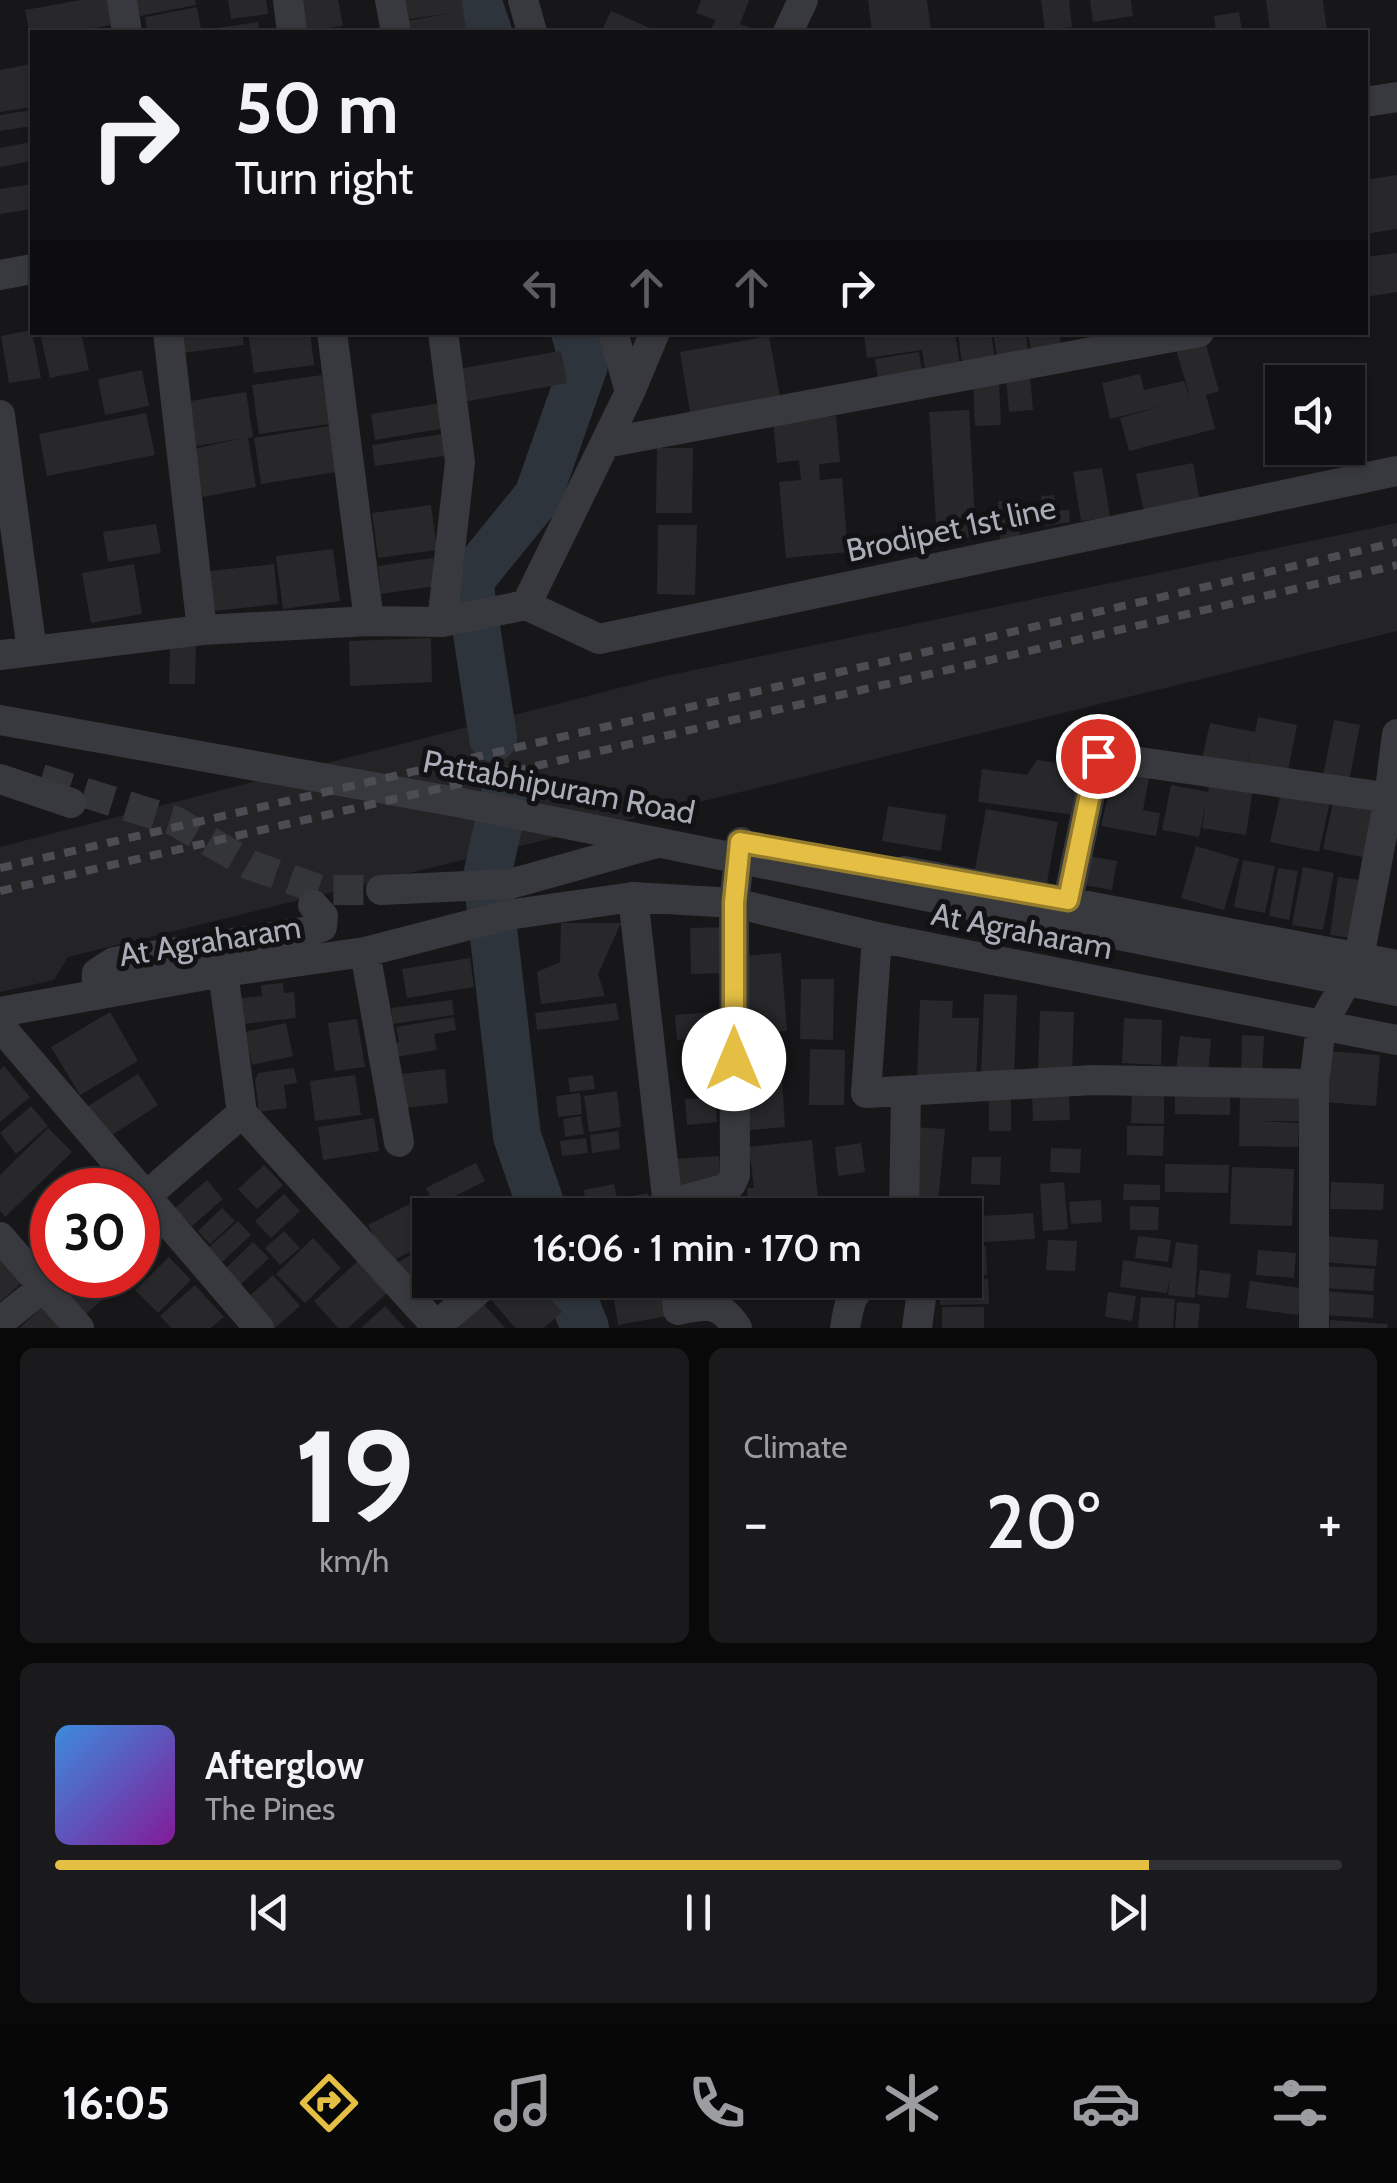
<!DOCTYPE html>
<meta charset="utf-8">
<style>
:root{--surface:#111113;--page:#1a1a1c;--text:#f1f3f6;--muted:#9c9da0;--line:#303133;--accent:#e4bf44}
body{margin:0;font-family:Cabin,sans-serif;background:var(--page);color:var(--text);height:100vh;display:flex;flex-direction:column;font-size:38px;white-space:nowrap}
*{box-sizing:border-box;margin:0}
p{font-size:32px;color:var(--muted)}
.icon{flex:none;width:55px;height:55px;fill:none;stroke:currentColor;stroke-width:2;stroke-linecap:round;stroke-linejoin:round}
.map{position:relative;height:1328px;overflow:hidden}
.sheet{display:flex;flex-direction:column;gap:20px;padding:20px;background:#09090a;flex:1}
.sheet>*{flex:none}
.banner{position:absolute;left:30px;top:30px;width:1338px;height:305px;border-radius:0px;box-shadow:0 2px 8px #0004,0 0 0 2px var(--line);background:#111113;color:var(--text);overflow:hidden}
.buttons{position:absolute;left:1265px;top:365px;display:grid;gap:20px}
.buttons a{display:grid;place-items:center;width:100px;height:100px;border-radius:0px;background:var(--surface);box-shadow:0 2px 8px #0004,0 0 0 2px var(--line);font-size:50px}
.speed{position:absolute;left:30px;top:1168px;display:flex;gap:20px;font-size:50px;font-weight:700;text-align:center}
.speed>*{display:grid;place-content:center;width:130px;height:130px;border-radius:50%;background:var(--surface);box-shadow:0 2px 8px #0004,0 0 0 2px var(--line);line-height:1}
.speed .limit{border:15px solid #d22;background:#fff;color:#111}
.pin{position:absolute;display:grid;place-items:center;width:85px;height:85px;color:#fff;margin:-42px;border:5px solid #fff;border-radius:50%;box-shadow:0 2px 10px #0007}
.me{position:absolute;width:110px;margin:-55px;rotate:0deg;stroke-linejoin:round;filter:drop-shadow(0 0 8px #0008)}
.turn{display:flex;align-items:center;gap:35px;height:210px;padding:0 40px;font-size:45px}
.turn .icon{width:130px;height:130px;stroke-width:2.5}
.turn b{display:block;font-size:70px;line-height:85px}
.lanes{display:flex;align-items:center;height:95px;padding:0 40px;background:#0003;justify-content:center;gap:50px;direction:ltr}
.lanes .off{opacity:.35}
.big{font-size:75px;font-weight:600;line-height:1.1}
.sheet .widget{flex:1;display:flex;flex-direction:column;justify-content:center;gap:15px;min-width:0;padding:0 35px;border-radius:15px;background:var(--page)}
.sheet .dial{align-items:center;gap:0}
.dial b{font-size:130px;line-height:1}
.song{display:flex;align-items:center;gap:30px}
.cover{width:120px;height:120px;border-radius:15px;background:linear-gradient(135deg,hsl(210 70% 55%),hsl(290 70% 35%))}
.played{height:10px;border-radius:5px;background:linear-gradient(90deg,var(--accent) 85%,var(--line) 85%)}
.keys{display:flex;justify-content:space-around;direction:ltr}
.heat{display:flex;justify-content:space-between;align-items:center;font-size:55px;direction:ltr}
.sheet .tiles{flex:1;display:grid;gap:20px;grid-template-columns:1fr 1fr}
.widget:last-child{grid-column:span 2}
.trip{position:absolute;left:412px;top:1198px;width:570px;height:100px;border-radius:0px;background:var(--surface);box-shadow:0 2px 8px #0004,0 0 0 2px var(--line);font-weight:600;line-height:100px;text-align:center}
.menu{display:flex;height:160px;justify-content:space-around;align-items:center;background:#070708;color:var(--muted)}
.menu .icon{width:70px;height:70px}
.menu .current{color:var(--accent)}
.menu b{font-size:45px;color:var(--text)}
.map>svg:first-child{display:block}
</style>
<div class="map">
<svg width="1397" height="1328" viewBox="0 0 1397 1328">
<rect width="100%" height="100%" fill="#171719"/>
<path fill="#242326" d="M1397,523v108l-1329,326 -14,23 -54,12v-145l666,-171z"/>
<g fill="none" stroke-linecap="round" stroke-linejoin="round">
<path stroke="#2e343c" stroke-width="48" d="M477,0l11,32
M493,738l-24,-157 69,-85 46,-131 -9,-33
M506,790l-19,86 30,260 27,79
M566,1280l19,48"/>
</g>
<path fill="#28272a" d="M81,0h26l5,25 -42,7h-38l-1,9 -6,-31z
M137,0h58l1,5 -56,11z
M228,0h38l2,14 -37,5z
M294,0h44l5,26 -42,6z
M394,0h68l4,32h-62l-2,-10 50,-9 -56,8z
M701,0h48l-9,24 22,8h-52l5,-12 -19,-7z
M868,0h59l4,31 -59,1z
M1041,0h28l3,27 -27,3z
M1090,0h41l2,16 -40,6z
M1266,0h57l4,32h-57z
M197,7l4,22 -54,3 -2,-15z
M611,11l41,18 -2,3h-49z
M1239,12l3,20h-26l-2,-16z
M258,22l2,10h-49l-1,-3z
M32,64v43l-32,5v-42z
M32,110v16l-32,5v-16z
M32,142v19l-32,6v-19z
M1397,175v54l-32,5v-54z
M32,184v25l-32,5v-25z
M1397,253v39l-32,5v-40z
M32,330l9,48 -32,5 -8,-47z
M81,332l8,38 -39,8 -10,-45z
M172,332h70l2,13 -69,9z
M248,332h62l4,33 -60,8z
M882,332h73l5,33 -35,4 -3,-19 -55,8 -3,-23z
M958,332h33l4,27 -33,5z
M993,332h33l2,21 -31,4z
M1028,332h31l3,20 -30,5z
M1203,334l16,57 -13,4 9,34 -86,22 -9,-33 42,-12 -52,13 -8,-36 38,-9 4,16 40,-9 7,19 -17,-57z
M769,336l12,66 -90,16 -11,-66z
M561,351l6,32 -104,19 -5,-33z
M919,352l4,26 -44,7 -4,-26z
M142,370l7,36 -44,9 -7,-36z
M322,375l7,49 -70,10 -7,-49z
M1030,375l3,35 -24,2 -3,-35z
M999,383l2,42 -26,1 -2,-42z
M246,392l7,45 -5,1 8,49 -54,10 -8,-48 49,-11 -52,9 -7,-45z
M448,402l4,25 -77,13 -4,-26z
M969,410l7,127 -39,2 -8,-127z
M146,413l9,42 -108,21 -8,-42z
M836,416l4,46 -21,2 1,16 22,-2 6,74 -62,6 -7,-76 22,-2 -2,-20 -22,3 -4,-42z
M329,426l7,46 -75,12 -7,-46z
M448,433l3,22 -76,11 -3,-21z
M657,448h36l-1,65h-36z
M1193,463l7,38 -56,11 -8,-38z
M1102,468l8,49 -29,4 -8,-49z
M1054,495l3,16 12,-1 1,12 -25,4 -4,-30z
M1018,500l2,40 -20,1 -2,-40z
M431,505l6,45 -59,8 -6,-45z
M156,524l5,29 -53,9 -5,-30z
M658,525h39l-2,70 -38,-1z
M333,549l7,52 -57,8 -7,-53z
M433,558l3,28 -55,8 -3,-28z
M134,564l8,50 -51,9 -9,-50z
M274,564l4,40 -73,8 -5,-40z
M431,638l1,44 -82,4 -1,-45z
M170,644l26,1 -1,39h-26z
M1258,717l39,8 -10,51 -40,-8 3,-18 -4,19 -44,-10 8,-36 45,9z
M1334,720l26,5 -12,61 -26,-5z
M1037,760l45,7 -7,48 -97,-13 4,-33 45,6z
M1114,771l35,7 -6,32 17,3 -4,23 -55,-10z
M1210,780l43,7 -7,48 -44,-7 4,-27 -7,36 -37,-7 9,-45 37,7z
M1281,792l49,9 -11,51 -49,-10z
M1334,798l42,8 -10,52 -43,-9z
M888,806l58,9 -5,36 -59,-10z
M986,809l72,13 -13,71 -72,-13z
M1196,846l43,13 -15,51 -43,-12z
M1083,855l34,6 -5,29 -34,-6z
M1243,860l32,6 -10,47 -31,-6z
M1303,867l31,6 -11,57 -31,-5z
M1278,868l20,3 -9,49 -20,-4z
M1338,877l22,3 -8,58 -22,-3z
M561,923h60l-23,51 7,22 -64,8 -4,-32 23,-10z
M727,927l1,46 -37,1 -1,-46z
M781,953l6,78 -39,3 -6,-78z
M470,958l4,29 -67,11 -5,-29z
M801,979h33l-1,61 -33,-1z
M283,983l1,10 10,-1 2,26 -53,6 -2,-26 21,-2 -1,-11z
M984,994l33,1 -3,85 -33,-1z
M452,1000l2,15 -61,9 -2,-16z
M920,1000l33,1 -1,17h27l-3,63 -59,1z
M616,1003l3,17 -82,10 -2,-17z
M727,1011l2,25 -52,4 -2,-25z
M1040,1011l34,1 -2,62 -34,-1z
M110,1012l28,49 -58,34 -29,-48z
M454,1017l2,13 -22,4 3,16 -41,7 -2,-14 5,-1 -3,-15z
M1124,1018l38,2 -1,45 -39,-2z
M357,1019l8,48 -30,4 -7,-48z
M286,1023l7,33 -41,9 -7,-33z
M1242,1035l22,1 -2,39h-21z
M1180,1036l31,3 -3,36 -32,-4z
M727,1039l2,29 -45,4 -2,-30z
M780,1048l5,79 -35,3 -5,-80z
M810,1049l35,1 -1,55h-35z
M1327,1051l53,4 -4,51 -53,-4z
M4,1066l26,31 -30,25v-52z
M294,1068l3,15 -13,2 3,23 -28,4 -4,-32 3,-7z
M445,1069l3,34 -43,5 -5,-34z
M138,1074l20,31 -55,36 -21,-31z
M355,1075l6,40 -46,6 -5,-40z
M593,1075l2,14 -25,3 -2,-14z
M1175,1087l55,1v27l-55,-1z
M617,1091l4,36 -32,5 -5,-36z
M1132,1091h32v33l-33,-1z
M580,1093l2,21 -24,3 -2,-21z
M1069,1093l1,27 -37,1 -1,-27z
M1301,1094v27h-44l42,2 -1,24 -59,-1 1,-51z
M715,1097l2,25 -30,3 -2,-26z
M989,1099h22v32h-22z
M31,1106l17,20 -32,28 -16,-21z
M581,1116l3,18 -19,3 -2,-18z
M374,1118l5,33 -56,9 -5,-33z
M1127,1126h37l-1,30 -36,-1z
M913,1127l32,2 -7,74 -31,-3z
M48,1128l24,24 -67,65 -5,-6v-36z
M618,1131l2,18 -28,4 -2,-18z
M586,1138l2,15 -26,3 -2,-15z
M812,1140l7,68 -70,7 -2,-27h7l-5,-41z
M861,1143l4,29 -27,4 -3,-29z
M1051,1148l30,1 -1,24 -30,-1z
M719,1156l2,28 -47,4 -2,-29z
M972,1157h29l-1,28 -29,-1z
M476,1163l9,18 -50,25 -9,-18z
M1165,1164l64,1 -1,28 -63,-1z
M264,1165l19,20 -26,24 -19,-20z
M1232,1167l62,2 -2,57 -62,-2z
M104,1174l14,16h-32z
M207,1180l16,19 -31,27 -17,-18z
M1064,1182l4,47 -25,2 -3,-47z
M1331,1182l53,2 -1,26 -53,-1z
M614,1184l3,15 31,-6 5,22h-66l-3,-25z
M1124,1184l36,1v15h-37z
M284,1194l16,17 -29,27 -16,-17z
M420,1199l10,19v24l-42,21 -20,-38z
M1101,1200l1,22 -31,2 -2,-22z
M1130,1206l29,1 -1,23h-28z
M222,1208l13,13 -25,23 -12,-13z
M1033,1213l2,26 -51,3 -2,-26z
M52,1219v39l-19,-22z
M238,1221l13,14 -30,28 -14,-14z
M138,1222l21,24 -21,19z
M284,1231l16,17 -20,17 -15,-17z
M1138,1236l33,4 -3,22 -33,-4z
M1323,1236l55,4 -2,26 -55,-4z
M313,1238l28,30 -36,35 -29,-29z
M1048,1240l29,1 -2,30 -29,-1z
M253,1242l16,16 -31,29 -15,-16z
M1176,1242l22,3 -3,53 -27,-3 2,-18 -3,16 -47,-6 3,-27 49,8z
M430,1246v23l-24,12 -10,-18z
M986,1246l1,29 -22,1v-29z
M1258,1250l38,3 -2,25 -38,-3z
M0,1251l25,29 -25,22z
M169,1257l22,23 -33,33 -23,-23z
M359,1260l29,32 -40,36h-10l-24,-27z
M1326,1266l49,3 -2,22 -49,-3z
M1200,1270l31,4 -3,24 -31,-3z
M76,1275h27l12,14 -29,25 -24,-27z
M273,1275l27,31 -25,22h-5l-25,-28z
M988,1279l1,25 -49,1v-25z
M430,1280h48l-39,19z
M504,1280h31l27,32 -18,16h-29l-28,-33z
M611,1280h55l7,35 -55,10z
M707,1280h52l1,9 -51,7z
M1250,1281l51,7 -3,27 -52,-7z
M195,1285l29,32 -13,11h-40l-11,-12z
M1323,1291l51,4 -1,23 -52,-3z
M1108,1292l28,4 -4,25 -27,-4z
M1141,1297l34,2 -2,29h-35z
M481,1301l24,27h-46l-4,-4z
M1177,1302l23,2 -2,24h-23z
M44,1306l20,22h-45z
M385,1306l20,22h-44z
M942,1307h42v21h-42z
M1330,1320l58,4 -1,4h-57z"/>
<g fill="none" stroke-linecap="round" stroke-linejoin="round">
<path stroke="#343539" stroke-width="30" stroke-dasharray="30 15" stroke-linecap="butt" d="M41,779l134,42 75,44 71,25h60"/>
<path stroke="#38393e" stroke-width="30" d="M122,0l5,32
M288,0l4,32
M390,0l6,32
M523,0l9,32
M788,32l15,-32
M1365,102l32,-5
M0,275l32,-6
M168,332l34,298
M332,332l37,289
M613,332l17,60
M0,415l32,236
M605,443l594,-111
M526,605l73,34 798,-168
M442,622l18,-160 -17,-130
M0,655l202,-25 167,-9 73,1 84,-17 104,-213 25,-60
M0,720l462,83 935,188
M0,779l71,24
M904,871l493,94
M381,890l129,-6 143,-40
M633,897l36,318
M1068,900l30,-144 299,43
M877,937l-11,156 227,-13 221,4
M365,952l34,190
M96,995l1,-22 17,-11 195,-31 13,-4 1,-11 -10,-11
M0,1012l223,-40 142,-20 143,-37 125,-18 101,6 143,34 520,103
M0,1026l259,302
M242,1113l196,215
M138,1203l104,-90 -19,-141
M668,1204l56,-15 7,-5 4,-9 -1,-272 7,-61
M904,1215l2,-124
M0,1237l79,91
M675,1280l3,30c28,-6 42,-9 59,18
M914,1280l7,18 -4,30
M0,1322l56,-45
M434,1328l56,-48
M845,1328c4,-24 7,-45 35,-48
M1314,1328v-244l7,-57 38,-69 30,-160 8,-64"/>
<path stroke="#4c4d53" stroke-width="8" stroke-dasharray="12 10" stroke-linecap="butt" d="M0,868l1397,-326
M0,891l1397,-326"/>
</g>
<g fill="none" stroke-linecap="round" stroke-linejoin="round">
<defs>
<path id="route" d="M734,1059v-156l6,-61 328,58 30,-144"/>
</defs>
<use href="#route" stroke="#947c2c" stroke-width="25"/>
<use href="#route" stroke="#e4bf44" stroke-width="18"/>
</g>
<g text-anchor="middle" stroke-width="10" stroke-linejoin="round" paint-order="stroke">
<g font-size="32" fill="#aaadb8" stroke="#121214">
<text transform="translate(951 529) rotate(-12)" y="11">Brodipet 1st line</text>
<text transform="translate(559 787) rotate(11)" y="11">Pattabhipuram Road</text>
<text transform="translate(1022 931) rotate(11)" y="11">At Agraharam</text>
<text transform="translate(210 941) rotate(-9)" y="11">At Agraharam</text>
</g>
</g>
</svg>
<div class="buttons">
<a><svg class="icon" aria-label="sound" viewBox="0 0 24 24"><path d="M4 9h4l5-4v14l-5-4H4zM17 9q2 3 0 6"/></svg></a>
</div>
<div class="speed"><div class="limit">30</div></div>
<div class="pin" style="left:1098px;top:756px;background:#d93025"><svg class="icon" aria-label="arrive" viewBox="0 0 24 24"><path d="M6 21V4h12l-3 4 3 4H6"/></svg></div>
<svg class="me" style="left:734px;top:1059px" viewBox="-20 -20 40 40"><circle r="19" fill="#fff"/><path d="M0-13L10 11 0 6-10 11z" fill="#e4bf44"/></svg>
<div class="trip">16:06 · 1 min · 170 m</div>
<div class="banner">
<div class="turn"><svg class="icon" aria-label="right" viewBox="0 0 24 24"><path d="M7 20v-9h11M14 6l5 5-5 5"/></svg><div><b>50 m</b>Turn right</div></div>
<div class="lanes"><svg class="icon off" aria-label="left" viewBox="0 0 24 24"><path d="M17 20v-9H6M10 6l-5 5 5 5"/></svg><svg class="icon off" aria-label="ahead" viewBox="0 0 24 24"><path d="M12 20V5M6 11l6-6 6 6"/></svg><svg class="icon off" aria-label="ahead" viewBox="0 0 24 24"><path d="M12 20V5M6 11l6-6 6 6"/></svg><svg class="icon" aria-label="right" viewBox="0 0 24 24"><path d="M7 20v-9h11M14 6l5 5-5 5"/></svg></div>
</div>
</div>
<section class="sheet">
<div class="tiles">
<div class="widget dial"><b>19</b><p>km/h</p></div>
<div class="widget"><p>Climate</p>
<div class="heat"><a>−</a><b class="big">20°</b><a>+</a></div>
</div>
<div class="widget">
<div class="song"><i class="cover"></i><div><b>Afterglow</b><p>The Pines</p></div></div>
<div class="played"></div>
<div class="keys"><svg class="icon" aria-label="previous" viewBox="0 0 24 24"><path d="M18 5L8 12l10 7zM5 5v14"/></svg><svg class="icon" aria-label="pause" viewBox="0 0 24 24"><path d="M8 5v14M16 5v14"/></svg><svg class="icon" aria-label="next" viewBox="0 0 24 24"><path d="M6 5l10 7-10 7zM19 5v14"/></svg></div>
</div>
</div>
</section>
<nav class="menu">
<b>16:05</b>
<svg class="icon current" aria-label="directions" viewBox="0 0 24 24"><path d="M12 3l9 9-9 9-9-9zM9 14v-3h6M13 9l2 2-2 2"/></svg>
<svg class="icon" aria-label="music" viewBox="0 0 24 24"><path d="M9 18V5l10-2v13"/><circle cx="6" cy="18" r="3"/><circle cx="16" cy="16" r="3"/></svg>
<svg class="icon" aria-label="phone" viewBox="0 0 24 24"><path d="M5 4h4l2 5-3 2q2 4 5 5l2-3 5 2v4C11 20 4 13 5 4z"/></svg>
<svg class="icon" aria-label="climate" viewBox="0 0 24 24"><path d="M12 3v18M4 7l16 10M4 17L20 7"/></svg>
<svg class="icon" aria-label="car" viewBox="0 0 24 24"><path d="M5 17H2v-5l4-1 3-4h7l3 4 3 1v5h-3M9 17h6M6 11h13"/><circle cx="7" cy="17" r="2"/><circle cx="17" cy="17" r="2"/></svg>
<svg class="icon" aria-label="filters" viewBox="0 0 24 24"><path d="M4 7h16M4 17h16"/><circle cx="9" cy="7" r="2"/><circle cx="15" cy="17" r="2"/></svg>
</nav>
